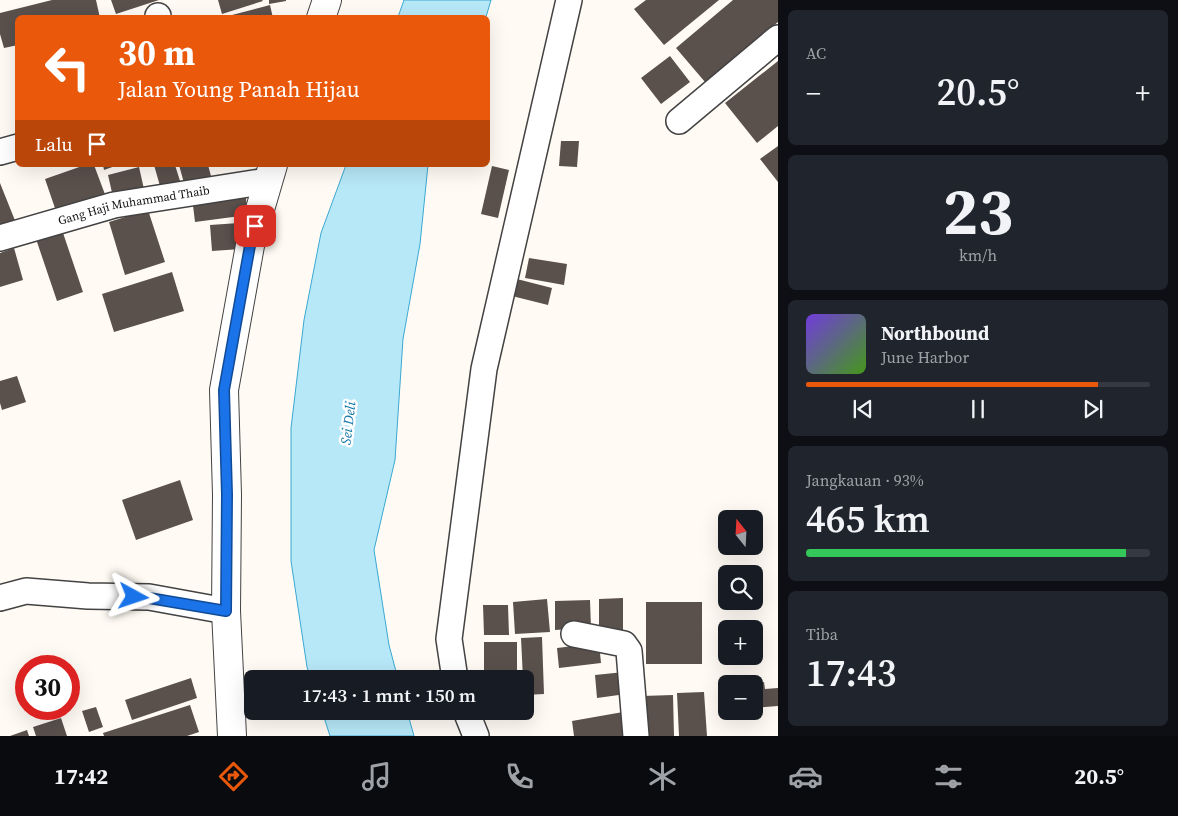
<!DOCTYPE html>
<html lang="id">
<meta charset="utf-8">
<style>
:root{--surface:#171b24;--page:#20242c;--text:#f1f3f6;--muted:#9ea1a6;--line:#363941;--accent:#ea580c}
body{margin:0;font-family:"Source Serif 4",serif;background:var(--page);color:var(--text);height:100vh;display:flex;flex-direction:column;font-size:19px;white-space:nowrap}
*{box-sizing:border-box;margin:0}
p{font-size:16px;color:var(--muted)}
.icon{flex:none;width:28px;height:28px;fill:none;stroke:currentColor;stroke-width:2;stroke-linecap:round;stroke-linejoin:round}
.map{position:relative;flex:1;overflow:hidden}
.details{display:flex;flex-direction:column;gap:10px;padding:10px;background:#0d0f14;width:400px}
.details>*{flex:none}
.top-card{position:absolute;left:15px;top:15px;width:475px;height:152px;border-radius:8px;box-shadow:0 5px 20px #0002;background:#ea580c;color:#fff;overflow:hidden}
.needle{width:32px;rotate:342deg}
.tools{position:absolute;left:718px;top:510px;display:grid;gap:10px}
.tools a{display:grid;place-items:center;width:45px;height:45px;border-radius:8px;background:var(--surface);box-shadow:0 5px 20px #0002;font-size:25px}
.speed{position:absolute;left:15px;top:655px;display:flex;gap:10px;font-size:25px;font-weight:700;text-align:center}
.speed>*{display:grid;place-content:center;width:65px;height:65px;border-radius:50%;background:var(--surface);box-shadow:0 5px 20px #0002;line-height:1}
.speed .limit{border:8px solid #d22;background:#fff;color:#111}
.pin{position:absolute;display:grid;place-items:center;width:42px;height:42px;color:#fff;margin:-21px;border-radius:10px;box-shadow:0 2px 8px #0006}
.me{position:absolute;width:55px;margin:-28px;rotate:95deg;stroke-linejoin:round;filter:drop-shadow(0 0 4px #0008)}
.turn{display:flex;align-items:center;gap:18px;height:105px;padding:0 20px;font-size:22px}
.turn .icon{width:65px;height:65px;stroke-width:2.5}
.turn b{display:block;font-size:35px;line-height:42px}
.then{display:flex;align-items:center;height:48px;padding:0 20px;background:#0003;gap:10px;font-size:19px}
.big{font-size:38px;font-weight:600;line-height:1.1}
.details .card{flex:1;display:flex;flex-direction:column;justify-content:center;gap:8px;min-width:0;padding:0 18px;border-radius:8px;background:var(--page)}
.details .dial{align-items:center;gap:0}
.dial b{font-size:65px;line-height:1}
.song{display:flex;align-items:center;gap:15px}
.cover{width:60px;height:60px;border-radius:8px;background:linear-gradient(135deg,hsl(260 70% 55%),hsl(100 70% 35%))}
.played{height:5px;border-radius:2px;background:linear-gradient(90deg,var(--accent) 85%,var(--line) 85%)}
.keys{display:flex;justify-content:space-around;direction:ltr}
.heat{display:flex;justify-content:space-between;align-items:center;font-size:28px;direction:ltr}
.charge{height:8px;border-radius:4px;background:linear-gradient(90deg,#34c759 93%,var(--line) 0)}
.trip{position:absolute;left:244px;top:670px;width:290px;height:50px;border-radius:8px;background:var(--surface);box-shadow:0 5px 20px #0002;font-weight:600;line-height:50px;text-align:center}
.tabs{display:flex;height:80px;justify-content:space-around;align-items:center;background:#090b0e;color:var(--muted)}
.tabs .icon{width:35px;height:35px}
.tabs .current{color:var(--accent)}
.tabs b{font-size:22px;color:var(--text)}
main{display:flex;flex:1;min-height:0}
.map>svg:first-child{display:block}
</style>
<main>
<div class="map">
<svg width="778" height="736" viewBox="0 0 778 736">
<rect width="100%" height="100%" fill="#fffbf4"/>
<path fill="#b7e8f8" stroke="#3ba8d2" d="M404,0h87l-5,17h-88z
M346,165h82l-8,79 -17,95 -8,121 -21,90 15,95 9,34h-87l-4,-12 -16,-106v-133l13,-108 17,-87z
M322,711h85l7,25h-84z"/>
<path fill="#5a504c" d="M52,0h44l4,18h-82v27l-14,3 -4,-14v-21z
M111,0h48l-43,14z
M218,0h44l1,1 -41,13z
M269,0h17v1l-17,3z
M646,0h73l-55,45 -30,-36z
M733,0h45v22l-73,60 -29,-34z
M270,5l3,13h-41v-3z
M670,56l20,26 -29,22 -20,-26z
M778,61v65l-21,17 -32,-40z
M561,141h18l-2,26 -18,-1z
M778,146v36l-18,-23z
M85,165h9l12,32 -49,17 -12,-35z
M103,165h15l-14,5z
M154,165h21l5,16 -20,5z
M179,165h29l3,11 -27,7z
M492,166l17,4 -11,48 -17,-4z
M139,167l5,22 -31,8 -5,-22z
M0,183l16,40 -16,6z
M245,191l3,24 -53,7 -3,-25z
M148,210l17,52 -40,13 -16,-53z
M239,223l2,26 -29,2 -2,-26z
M62,230l21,62 -26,9 -21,-62z
M14,248l9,32 -23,7v-34z
M529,258l38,6 -3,21 -39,-7z
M172,272l12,39 -70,21 -12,-38z
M513,278l39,10 -4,17 -40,-10z
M17,376l9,26 -24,8 -2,-7v-22z
M180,480l13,40 -57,20 -14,-40z
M623,598v33h-24v-32z
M547,599l3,33 -35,2 -2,-32z
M590,600l1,28 -36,2v-29z
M646,602h56v62h-56z
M483,605h25l1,30h-25z
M542,637l2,57 -19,1v-16h-2l-2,-41z
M484,642h33v37h-33z
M599,643l2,20 -42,5 -2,-20z
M624,672l2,22 -29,4 -2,-23z
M191,678l6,20 -65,22 -7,-20z
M764,682l1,7 13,-1v18l-24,2v-25z
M704,692l3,44h-28l-2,-43z
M673,695l1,41h-31l-1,-40z
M190,705l9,27 -12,4h-83l-1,-3z
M96,707l7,20 -14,5 -7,-21z
M623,712l4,24h-53l-2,-15z
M61,718l6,18h-31l-3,-9z
M27,730l2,6h-19z"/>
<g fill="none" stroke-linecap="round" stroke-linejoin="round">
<defs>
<g id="minor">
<path d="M158,16v2"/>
<path d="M679,121l99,-83"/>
<path d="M0,152l18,-5"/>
<path id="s1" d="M0,238l114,-33 153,-24"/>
<path d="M0,598l26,-7 62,5 61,1 77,14"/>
<path d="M574,634l50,10 5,7 7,85"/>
<path d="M455,679l-6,-40 35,-270 85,-369"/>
<path d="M466,711l10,25"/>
</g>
<path id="tertiary" d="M321,18l6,-18
M232,736l-6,-125 1,-116 -3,-105 27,-150 22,-75"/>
</defs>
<use href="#minor" stroke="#434343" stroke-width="28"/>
<use href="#tertiary" stroke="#434343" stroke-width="30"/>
<use href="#minor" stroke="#fff" stroke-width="25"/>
<use href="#tertiary" stroke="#fff" stroke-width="28"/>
</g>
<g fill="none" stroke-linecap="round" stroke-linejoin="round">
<defs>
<path id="route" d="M134,597l15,1 77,13 1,-116 -3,-105 27,-150 4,-14"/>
</defs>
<use href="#route" stroke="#114b97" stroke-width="12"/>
<use href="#route" stroke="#1a73e8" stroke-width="9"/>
</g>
<g text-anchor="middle" stroke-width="5" stroke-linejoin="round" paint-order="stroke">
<g font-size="12" fill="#101010" stroke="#fff">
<text dy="4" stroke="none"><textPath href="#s1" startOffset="138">Gang Haji Muhammad Thaib</textPath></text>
</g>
<g font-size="14" font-style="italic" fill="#1479a8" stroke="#fff">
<text transform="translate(348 423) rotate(-83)" y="5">Sei Deli</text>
</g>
</g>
</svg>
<div class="tools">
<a><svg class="needle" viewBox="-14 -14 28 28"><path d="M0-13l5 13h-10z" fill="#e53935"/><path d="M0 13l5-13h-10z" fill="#9ea1a6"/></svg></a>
<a><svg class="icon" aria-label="search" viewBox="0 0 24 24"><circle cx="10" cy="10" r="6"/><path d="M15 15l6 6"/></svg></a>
<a>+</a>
<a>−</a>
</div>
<div class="speed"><div class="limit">30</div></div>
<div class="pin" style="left:255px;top:226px;background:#d93025"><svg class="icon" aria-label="arrive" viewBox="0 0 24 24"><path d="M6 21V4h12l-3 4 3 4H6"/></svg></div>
<svg class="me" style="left:134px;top:597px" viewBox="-20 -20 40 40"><path d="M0-17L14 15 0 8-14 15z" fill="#1a73e8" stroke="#fff" stroke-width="4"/></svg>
<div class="trip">17:43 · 1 mnt · 150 m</div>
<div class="top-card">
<div class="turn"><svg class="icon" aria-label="left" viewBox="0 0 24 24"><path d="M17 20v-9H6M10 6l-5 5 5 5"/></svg><div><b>30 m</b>Jalan Young Panah Hijau</div></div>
<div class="then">Lalu<svg class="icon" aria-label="arrive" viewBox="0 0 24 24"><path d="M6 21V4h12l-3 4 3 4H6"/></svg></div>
</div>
</div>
<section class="details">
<div class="card"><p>AC</p>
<div class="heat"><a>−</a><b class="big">20.5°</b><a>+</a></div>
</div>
<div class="card dial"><b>23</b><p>km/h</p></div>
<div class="card">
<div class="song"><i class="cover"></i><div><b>Northbound</b><p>June Harbor</p></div></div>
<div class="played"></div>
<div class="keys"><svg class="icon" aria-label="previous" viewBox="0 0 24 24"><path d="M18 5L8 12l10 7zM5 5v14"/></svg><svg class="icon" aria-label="pause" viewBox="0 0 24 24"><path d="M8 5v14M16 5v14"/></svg><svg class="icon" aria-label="next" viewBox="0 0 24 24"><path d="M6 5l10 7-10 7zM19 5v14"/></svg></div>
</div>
<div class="card"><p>Jangkauan · 93%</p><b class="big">465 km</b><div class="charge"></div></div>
<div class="card"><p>Tiba</p><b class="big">17:43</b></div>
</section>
</main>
<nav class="tabs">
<b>17:42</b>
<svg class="icon current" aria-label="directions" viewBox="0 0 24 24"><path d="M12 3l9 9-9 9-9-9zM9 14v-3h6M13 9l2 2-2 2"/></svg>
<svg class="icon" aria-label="music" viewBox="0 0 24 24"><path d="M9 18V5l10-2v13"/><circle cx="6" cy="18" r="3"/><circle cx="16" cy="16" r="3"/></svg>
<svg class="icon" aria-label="phone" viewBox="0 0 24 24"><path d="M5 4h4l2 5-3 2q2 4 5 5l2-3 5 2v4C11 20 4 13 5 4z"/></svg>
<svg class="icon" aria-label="climate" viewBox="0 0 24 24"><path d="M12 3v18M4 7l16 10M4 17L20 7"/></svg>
<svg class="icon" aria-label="car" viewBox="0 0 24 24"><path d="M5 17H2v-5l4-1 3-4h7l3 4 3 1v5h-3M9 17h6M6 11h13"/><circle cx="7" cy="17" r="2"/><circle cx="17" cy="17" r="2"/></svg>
<svg class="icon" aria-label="filters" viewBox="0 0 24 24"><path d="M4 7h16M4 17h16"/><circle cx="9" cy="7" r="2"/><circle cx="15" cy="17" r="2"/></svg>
<b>20.5°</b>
</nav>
